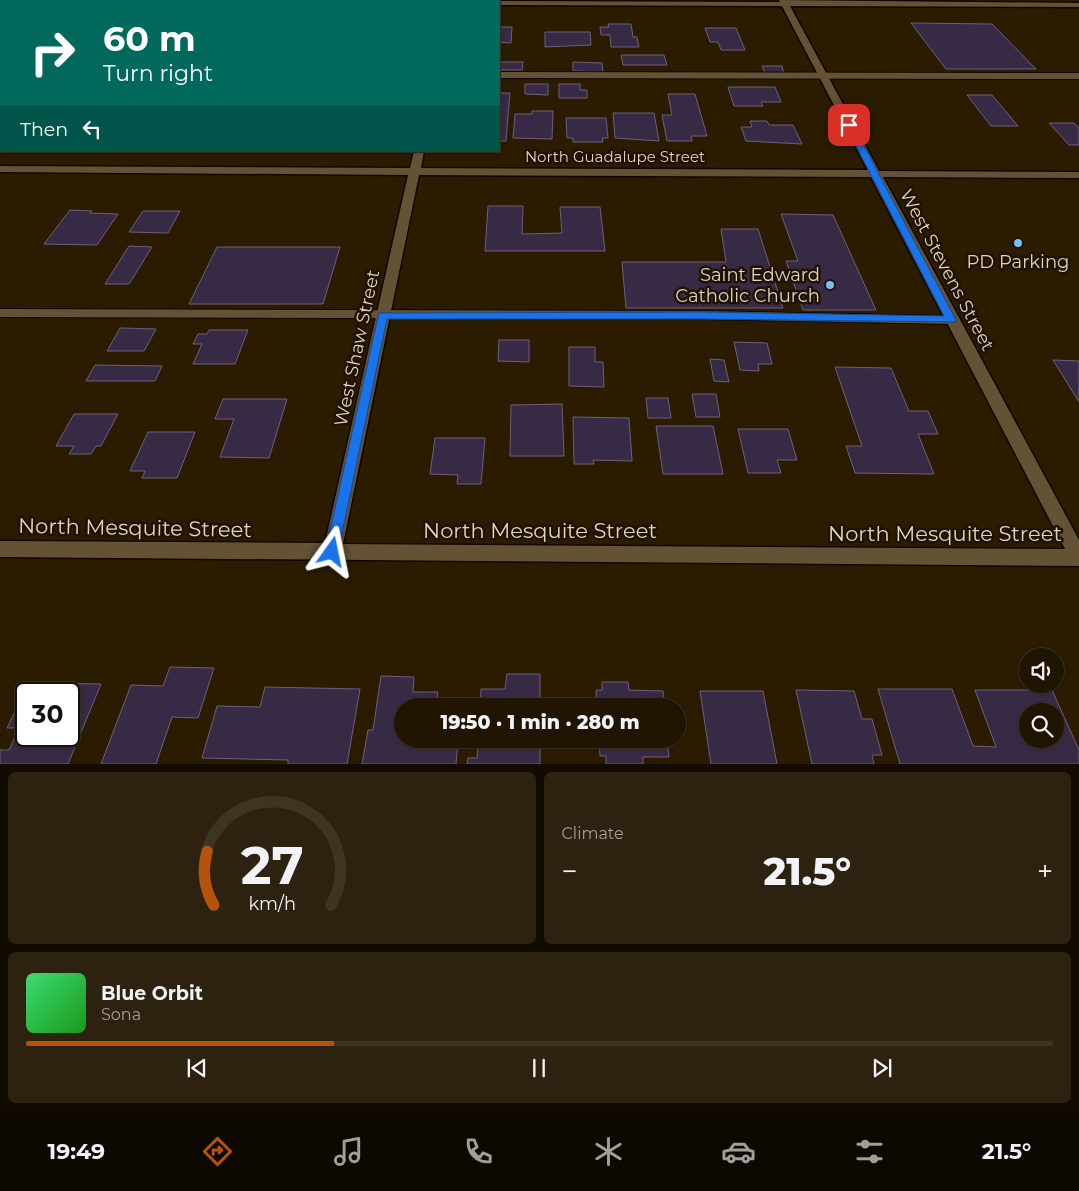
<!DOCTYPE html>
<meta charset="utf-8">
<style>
:root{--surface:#201500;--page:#2d220f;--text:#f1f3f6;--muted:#a29f99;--line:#3d3422;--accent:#b45309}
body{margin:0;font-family:Montserrat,sans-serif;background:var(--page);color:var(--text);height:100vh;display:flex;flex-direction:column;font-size:19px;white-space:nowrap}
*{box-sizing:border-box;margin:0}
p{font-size:16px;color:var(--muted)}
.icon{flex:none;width:28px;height:28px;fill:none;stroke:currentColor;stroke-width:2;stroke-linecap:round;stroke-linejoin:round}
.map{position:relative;height:764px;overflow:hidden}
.side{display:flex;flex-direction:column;gap:8px;padding:8px;background:#120c00;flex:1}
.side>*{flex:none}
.hud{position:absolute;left:0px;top:0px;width:500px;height:152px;box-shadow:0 1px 4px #0004,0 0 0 1px var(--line);background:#00695c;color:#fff;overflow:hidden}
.buttons{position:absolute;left:1019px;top:648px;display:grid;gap:10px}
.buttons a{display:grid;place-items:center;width:45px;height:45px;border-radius:50%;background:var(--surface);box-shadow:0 1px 4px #0004,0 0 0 1px var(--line);font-size:25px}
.speed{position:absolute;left:15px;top:682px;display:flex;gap:10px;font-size:25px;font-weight:700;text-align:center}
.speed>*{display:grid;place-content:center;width:65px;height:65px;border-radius:50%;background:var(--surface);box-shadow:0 1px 4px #0004,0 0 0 1px var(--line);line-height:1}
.speed .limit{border:2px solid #111;border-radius:8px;background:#fff;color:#111}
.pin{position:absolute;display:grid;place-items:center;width:42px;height:42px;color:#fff;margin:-21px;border-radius:10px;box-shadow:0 2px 8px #0006}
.me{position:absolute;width:55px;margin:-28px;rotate:12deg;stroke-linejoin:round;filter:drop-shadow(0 0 4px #0008)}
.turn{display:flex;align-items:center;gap:18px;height:105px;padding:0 20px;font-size:22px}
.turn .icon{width:65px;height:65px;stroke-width:2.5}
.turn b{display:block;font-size:35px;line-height:42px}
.then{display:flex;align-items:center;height:48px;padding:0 20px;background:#0003;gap:10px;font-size:19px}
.big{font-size:38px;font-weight:800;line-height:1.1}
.side .tile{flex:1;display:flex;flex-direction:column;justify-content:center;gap:8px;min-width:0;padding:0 18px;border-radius:8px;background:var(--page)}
.side .dial{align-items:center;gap:0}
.dial svg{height:130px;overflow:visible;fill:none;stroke:var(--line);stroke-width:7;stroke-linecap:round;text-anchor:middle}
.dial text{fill:var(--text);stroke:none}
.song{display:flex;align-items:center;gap:15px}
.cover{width:60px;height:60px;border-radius:8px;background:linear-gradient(135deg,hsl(140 70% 55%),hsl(120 70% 35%))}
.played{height:5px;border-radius:2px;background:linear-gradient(90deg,var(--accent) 30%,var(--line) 30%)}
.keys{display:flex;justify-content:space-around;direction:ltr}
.heat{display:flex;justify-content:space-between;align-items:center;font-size:28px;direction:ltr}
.side .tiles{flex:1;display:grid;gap:8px;grid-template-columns:1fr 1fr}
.tile:last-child{grid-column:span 2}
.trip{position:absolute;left:394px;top:698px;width:292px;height:50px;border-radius:25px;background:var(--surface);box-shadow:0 1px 4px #0004,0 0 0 1px var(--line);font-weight:800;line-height:50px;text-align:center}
.tabs{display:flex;height:80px;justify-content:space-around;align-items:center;background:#0d0800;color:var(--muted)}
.tabs .icon{width:35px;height:35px}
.tabs .on{color:var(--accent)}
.tabs b{font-size:22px;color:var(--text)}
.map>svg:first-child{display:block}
</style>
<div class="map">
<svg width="1079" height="764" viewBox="0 0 1079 764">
<rect width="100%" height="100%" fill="#2b1c00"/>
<path fill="#372a44" stroke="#6e5f7c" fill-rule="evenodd" d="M911,23l81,1 44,45h-90z
M608,24h23l2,13h4l2,10h-28l-1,-12h-9l-1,-8h9z
M499,27h13l-1,16 -12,-1z
M705,28h31l9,22h-24l-3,-8h-8z
M545,32h45l1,13 -46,2z
M621,55h43l3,10h-44z
M499,62h24l-1,8h-23z
M573,62l29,1 1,9 -30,-1z
M762,66h20l2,8 -19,-1z
M525,84h23v11l-23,-1z
M559,84h21v6h7v8h-28z
M728,87h47l6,15h-20l2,4h-29z
M499,93h11l-4,48h-7z
M668,94h27l12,42h-16l1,5h-25l-5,-26h10z
M967,95h25l26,31h-27z
M532,111h21l-1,28 -39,-1 2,-24h17z
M613,113h41l5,28 -44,-3z
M566,118h40l2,20h-6l1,4h-30v-4h-6z
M750,121h17l2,4h24l9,19 -56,-3 -5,-14h11z
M1049,123h25l5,5v17h-10z
M488,206h35l-1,28 40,-1 -2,-26h40l5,44h-120z
M70,210l22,1 -2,2 28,1 -21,31 -53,-1z
M143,211h37l-12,22 -39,-1z
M781,214l52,1 43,95h-73l-17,-49h12z
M721,229h37l25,79h-157l-4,-46h104z
M129,246l23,1 -23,37h-24z
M217,247h123l-17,57h-134z
M120,328l36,1 -12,22h-37z
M209,330h39l-13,34h-42l9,-20h-9l5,-10h9z
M499,340h30v22l-31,-1z
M734,342l33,1 5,21h-14l1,7 -19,-1z
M569,347h26v15h8l1,25 -35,-1z
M710,359l14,1 5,22 -15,-1z
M1053,360l26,1v41z
M95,365l67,1 -7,15h-69z
M835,367l56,1 18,43h19l10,23h-20l16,40 -79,-1 -9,-27h16z
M692,394h24l4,23h-24z
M646,398h22l3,20h-23z
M223,399h64l-18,59 -49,-1 14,-38h-19z
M562,404l2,52h-54l1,-51z
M74,414h44l-17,32h-5l-5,8h-22l5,-8h-18z
M573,417l56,1 3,43 -39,-1 1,4h-20z
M656,426h57l10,48h-60z
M738,429h50l9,31h-20l4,13h-33z
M148,432h47l-18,46h-35l3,-7h-15z
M435,438h50l-4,46h-24l1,-9 -28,-1z
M170,667l44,1 -16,50 -26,-1 -16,47h-55l30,-79 32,1z
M507,674h33v32h-60l1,-17h24z
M381,676l33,1 -1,15h25l-2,14h-34v33l56,3 -2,22h-94l6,-34h5z
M602,682h26l1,8 34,1 1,15h-67l-1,-16h6z
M29,683l72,1 -33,80h-68v-14h9l10,-22h-12zM26,694h43v42h-43z
M265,687l95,2 -13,75h-59v-4l-86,-2 15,-52 43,1z
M878,689h74l21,57 23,1 -21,-57h77l27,60v14h-179zM1028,711h27v28h-27z
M796,690l58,1 8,28h10l10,36h-10l2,9h-62z
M700,691h63l14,73h-66z
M478,739h62v25h-73l1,-6h9z
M599,739h68l2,18h-26v7h-37v-8h-6z"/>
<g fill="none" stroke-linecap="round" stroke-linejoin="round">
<defs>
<path id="service" d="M0,68l1,1v5h-1z
M499,72l580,1v6l-580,-1z
M0,309l701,2 250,5 6,4 -6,4 -250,-5 -701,-2z"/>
<path id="minor" d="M0,0h4l1,1 -5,2z
M447,0h8v1h-8z
M779,0l300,3v4l-289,-1 89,165 200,1v6l-196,-1 196,363v26l-1079,-9v-16l325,2 83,-368 -408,-3v-6l410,2 4,-17h10l-3,17 447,2 -86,-164 -283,-1v-4h-3h3l281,1zM419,175l452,2 194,372 -722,-5z"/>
</defs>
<use href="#service" stroke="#110700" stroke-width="2"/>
<use href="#minor" stroke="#110700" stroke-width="3"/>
<use href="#service" fill="#645235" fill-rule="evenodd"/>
<use href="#minor" fill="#645235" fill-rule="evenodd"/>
</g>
<path fill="#1a73e8" stroke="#114b97" d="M849,123l4,2 103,195 -1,2 -254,-3h-314l-49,233 -2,5 -4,1 -5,-1 -2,-5 54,-239 322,-1 243,4 -99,-191z"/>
<g fill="#76c0f7" stroke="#211200" stroke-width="2">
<circle cx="1018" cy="243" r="5"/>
<circle cx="830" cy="285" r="5"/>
</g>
<g text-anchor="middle" stroke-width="5" stroke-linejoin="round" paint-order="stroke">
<g font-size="15" fill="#ded4c3" stroke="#211200">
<text x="615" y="162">North Guadalupe Street</text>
</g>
<g font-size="18" fill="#ded4c3" stroke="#211200">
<text x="1018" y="268">PD Parking</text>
<text x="820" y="281" text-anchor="end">Saint Edward<tspan x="820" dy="21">Catholic Church</tspan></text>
</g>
<g font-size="18" fill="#ded4c3" stroke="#211200">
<text transform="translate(947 270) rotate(62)" y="6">West Stevens Street</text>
<text transform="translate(357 348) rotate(-78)" y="6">West Shaw Street</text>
</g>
<g font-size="21" fill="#ded4c3" stroke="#211200">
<text transform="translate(135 528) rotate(1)" y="7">North Mesquite Street</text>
<text x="540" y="538">North Mesquite Street</text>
<text x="945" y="541">North Mesquite Street</text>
</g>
</g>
</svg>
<div class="buttons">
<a><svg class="icon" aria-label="sound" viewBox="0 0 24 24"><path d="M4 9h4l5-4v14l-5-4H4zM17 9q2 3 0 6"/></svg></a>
<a><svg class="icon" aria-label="search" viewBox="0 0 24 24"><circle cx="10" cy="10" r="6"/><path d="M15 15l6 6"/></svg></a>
</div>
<div class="speed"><div class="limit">30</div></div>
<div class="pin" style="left:849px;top:125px;background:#d93025"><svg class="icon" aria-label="arrive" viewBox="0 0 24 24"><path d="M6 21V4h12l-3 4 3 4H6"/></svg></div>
<svg class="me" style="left:332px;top:552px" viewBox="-20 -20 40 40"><path d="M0-17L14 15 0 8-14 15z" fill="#1a73e8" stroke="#fff" stroke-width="4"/></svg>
<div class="trip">19:50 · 1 min · 280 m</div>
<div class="hud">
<div class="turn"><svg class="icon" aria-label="right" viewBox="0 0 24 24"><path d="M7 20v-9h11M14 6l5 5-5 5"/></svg><div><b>60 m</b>Turn right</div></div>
<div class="then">Then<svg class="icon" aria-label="left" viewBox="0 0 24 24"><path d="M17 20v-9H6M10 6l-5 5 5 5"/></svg></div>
</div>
</div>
<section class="side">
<div class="tiles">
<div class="tile dial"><svg viewBox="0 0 100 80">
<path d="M14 69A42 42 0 1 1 86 69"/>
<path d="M14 69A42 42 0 0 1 10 36" stroke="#b45309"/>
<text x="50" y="56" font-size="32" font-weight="700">27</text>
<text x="50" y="72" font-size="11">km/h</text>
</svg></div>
<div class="tile"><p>Climate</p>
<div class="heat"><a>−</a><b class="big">21.5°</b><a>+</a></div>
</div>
<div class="tile">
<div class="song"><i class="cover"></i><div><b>Blue Orbit</b><p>Sona</p></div></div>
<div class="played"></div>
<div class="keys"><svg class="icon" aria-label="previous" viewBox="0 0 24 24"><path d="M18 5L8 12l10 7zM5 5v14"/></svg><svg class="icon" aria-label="pause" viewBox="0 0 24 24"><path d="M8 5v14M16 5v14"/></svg><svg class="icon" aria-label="next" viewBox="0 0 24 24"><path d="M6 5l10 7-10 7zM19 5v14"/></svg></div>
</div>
</div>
</section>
<nav class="tabs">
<b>19:49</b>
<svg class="icon on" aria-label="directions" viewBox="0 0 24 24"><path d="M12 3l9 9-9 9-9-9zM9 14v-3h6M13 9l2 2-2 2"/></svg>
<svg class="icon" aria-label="music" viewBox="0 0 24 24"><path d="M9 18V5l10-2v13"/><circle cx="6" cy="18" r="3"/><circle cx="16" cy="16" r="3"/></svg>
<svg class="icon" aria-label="phone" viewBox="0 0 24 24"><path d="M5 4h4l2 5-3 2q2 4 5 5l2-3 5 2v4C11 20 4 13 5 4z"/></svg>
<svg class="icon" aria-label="climate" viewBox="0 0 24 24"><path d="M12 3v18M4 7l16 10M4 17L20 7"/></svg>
<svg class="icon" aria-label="car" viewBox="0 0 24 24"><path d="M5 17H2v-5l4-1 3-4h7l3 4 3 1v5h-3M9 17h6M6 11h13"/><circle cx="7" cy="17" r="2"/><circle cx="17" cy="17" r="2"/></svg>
<svg class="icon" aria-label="filters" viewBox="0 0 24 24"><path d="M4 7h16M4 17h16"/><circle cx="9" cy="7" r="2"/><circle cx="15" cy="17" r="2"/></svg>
<b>21.5°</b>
</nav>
